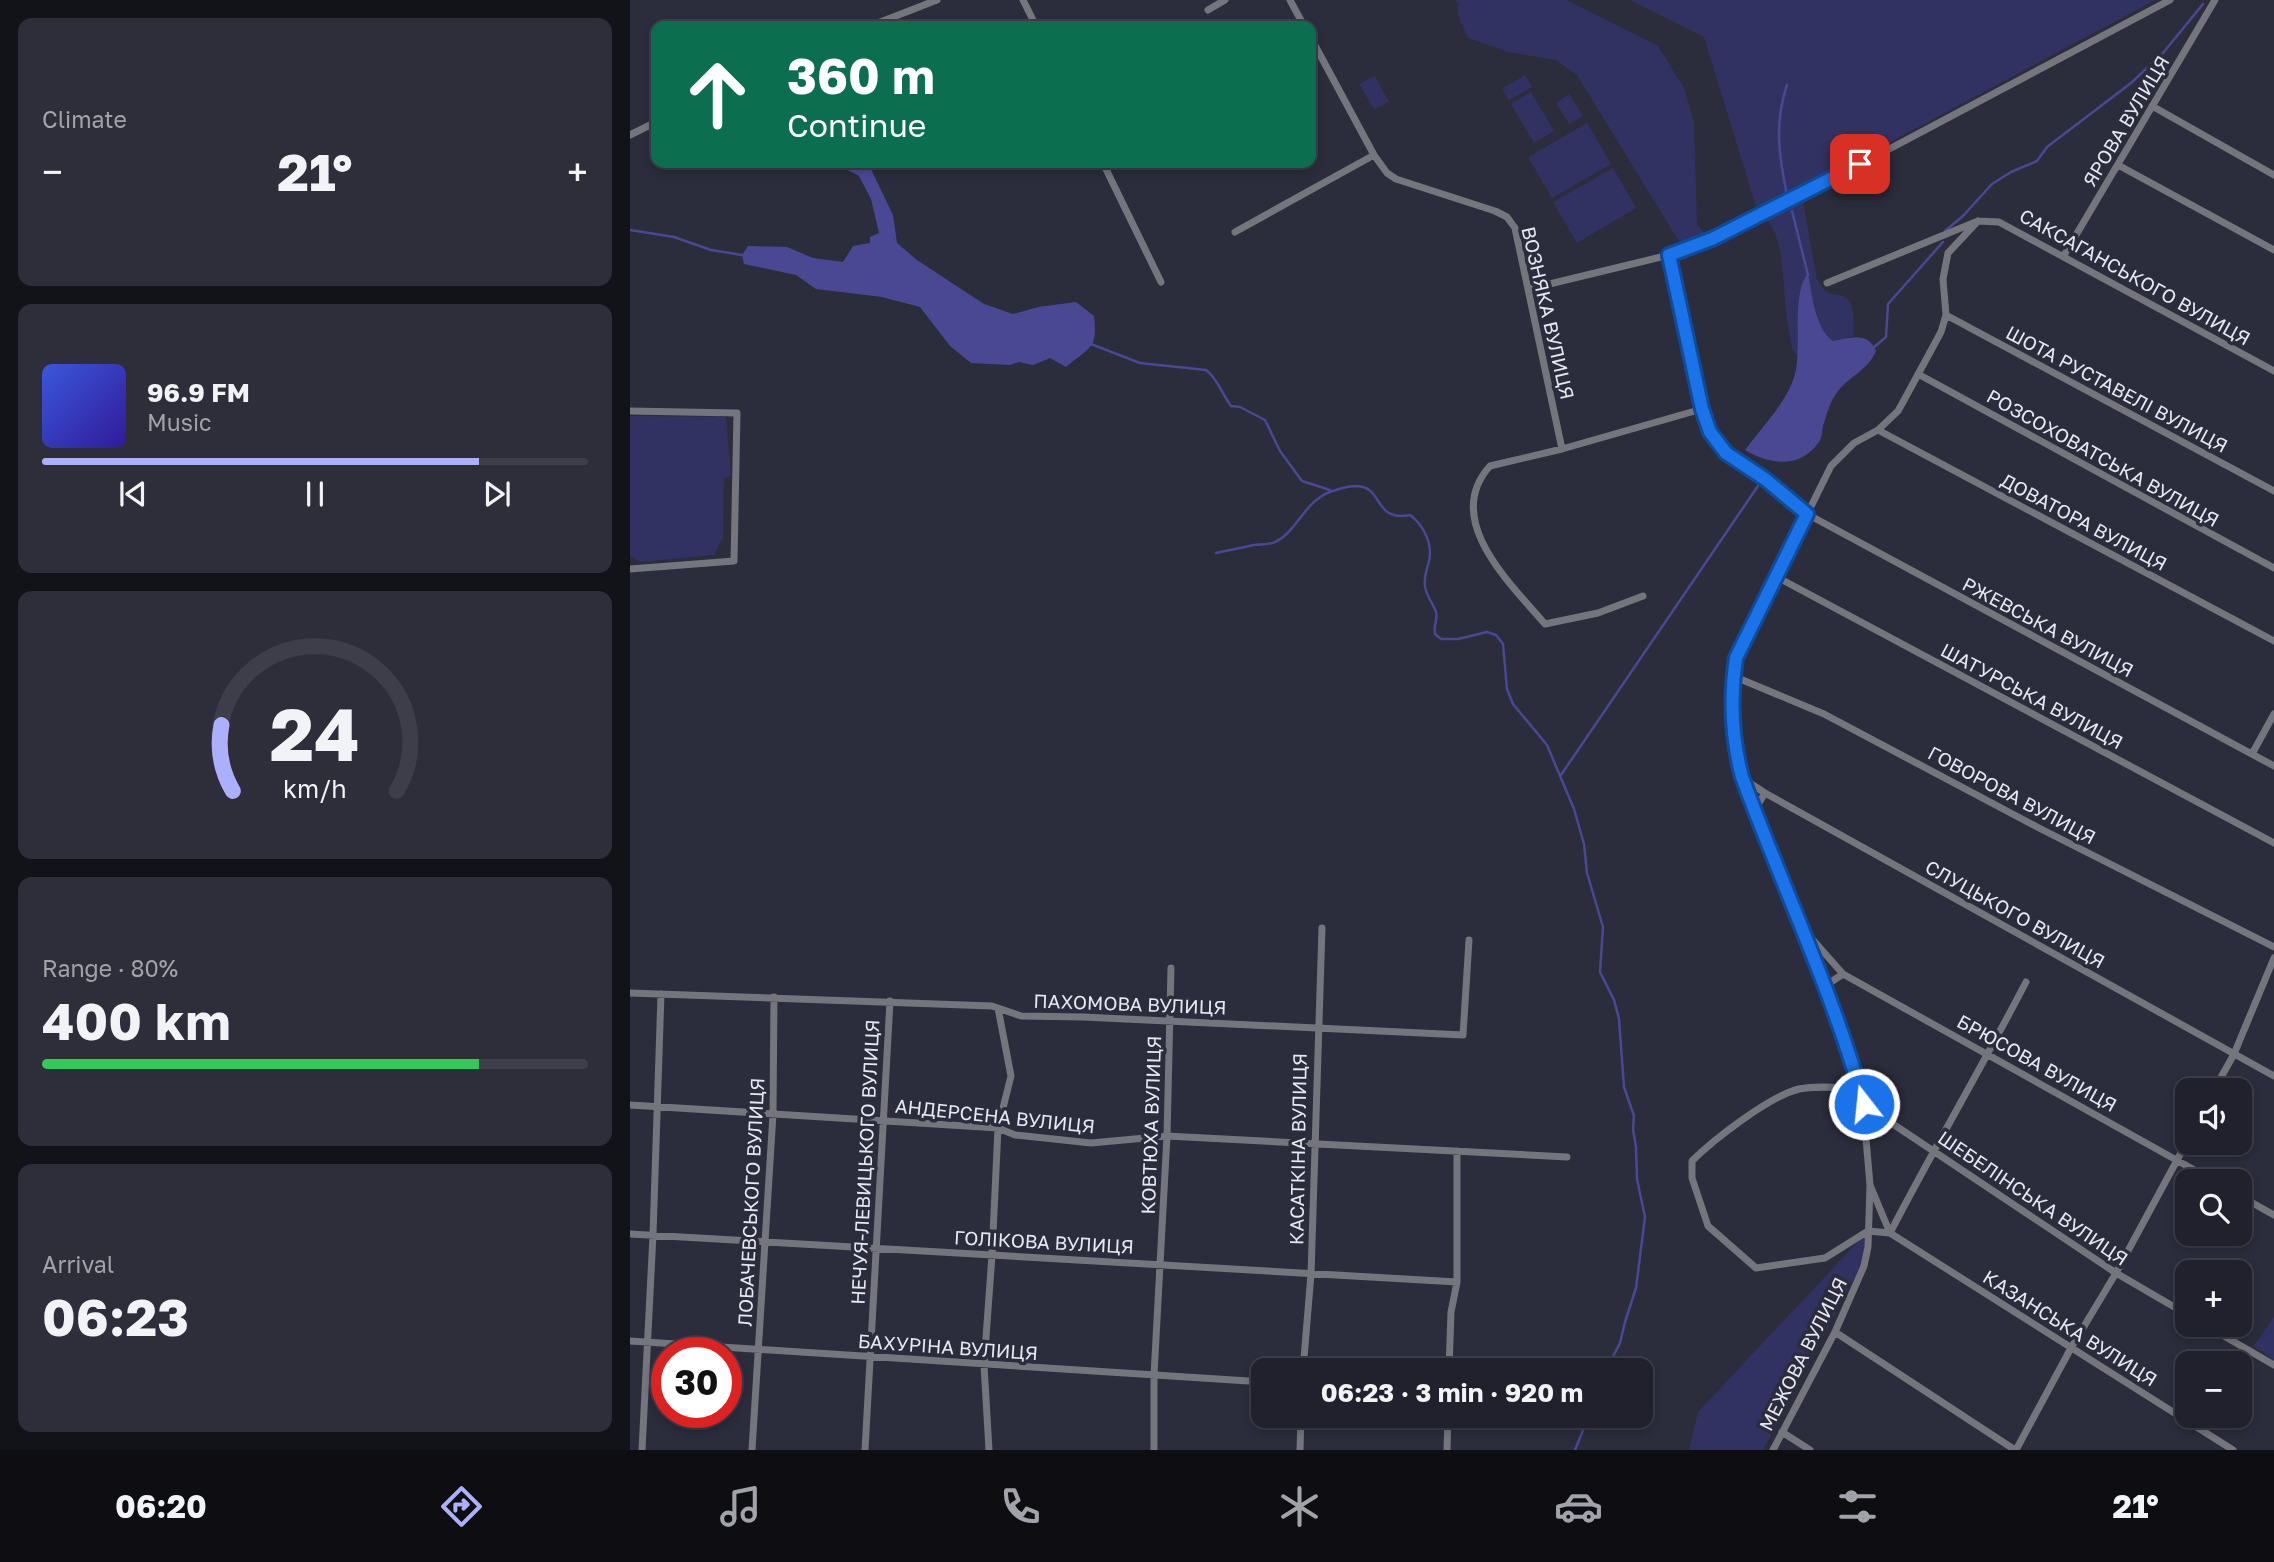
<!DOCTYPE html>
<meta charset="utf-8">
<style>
:root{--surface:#20212d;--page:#2d2e39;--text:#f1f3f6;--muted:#a2a3aa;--line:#3d3e49;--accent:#acaffb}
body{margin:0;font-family:"Golos Text",sans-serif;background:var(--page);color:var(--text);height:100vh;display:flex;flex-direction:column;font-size:26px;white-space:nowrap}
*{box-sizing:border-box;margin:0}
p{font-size:23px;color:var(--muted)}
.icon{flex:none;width:38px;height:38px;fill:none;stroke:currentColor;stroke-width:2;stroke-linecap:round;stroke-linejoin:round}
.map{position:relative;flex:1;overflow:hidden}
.drawer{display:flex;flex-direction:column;gap:18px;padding:18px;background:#121219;width:630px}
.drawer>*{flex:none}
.hud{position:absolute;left:21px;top:21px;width:665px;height:147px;border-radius:14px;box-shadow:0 4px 10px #0003,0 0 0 2px var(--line);background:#0b6e4f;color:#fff;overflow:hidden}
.buttons{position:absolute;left:1545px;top:1078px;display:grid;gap:14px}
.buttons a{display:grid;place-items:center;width:77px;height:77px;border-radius:14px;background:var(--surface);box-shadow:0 4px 10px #0003,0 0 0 2px var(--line);font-size:35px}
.speed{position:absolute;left:21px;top:1337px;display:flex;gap:14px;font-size:35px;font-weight:700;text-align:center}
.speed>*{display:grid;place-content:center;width:91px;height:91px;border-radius:50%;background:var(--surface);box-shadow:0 4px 10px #0003,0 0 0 2px var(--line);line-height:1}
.speed .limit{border:10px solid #d22;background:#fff;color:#111}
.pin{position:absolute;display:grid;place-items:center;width:60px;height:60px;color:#fff;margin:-30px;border-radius:14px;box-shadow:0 4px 10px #0006}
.me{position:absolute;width:77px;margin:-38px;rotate:344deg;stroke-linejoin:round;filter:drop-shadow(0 0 5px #0008)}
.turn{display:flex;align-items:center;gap:24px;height:147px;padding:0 21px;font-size:32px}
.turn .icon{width:91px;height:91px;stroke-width:2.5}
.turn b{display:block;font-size:49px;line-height:60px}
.big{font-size:52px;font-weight:700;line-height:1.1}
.drawer .card{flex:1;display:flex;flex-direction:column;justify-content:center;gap:10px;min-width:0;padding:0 24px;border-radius:14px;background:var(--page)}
.drawer .dial{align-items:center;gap:0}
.dial svg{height:182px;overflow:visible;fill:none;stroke:var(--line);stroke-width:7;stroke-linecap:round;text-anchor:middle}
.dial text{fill:var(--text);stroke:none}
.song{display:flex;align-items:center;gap:21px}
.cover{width:84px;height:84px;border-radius:10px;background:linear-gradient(135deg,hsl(230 70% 55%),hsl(250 70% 35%))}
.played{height:7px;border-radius:4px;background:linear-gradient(90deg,var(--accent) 80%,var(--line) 80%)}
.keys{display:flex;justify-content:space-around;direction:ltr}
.heat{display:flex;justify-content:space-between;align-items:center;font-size:38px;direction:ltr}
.charge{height:10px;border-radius:5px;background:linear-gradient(90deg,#34c759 80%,var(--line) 0)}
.trip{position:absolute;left:621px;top:1358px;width:402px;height:70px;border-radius:14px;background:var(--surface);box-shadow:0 4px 10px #0003,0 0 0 2px var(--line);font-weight:700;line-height:70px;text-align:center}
.tab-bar{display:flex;height:112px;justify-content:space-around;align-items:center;background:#0d0d12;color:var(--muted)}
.tab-bar .icon{width:49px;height:49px}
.tab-bar .current{color:var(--accent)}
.tab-bar b{font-size:32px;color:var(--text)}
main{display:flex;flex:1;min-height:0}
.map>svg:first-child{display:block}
</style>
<main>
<section class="drawer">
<div class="card"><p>Climate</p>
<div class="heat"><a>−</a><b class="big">21°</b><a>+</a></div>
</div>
<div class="card">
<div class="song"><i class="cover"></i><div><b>96.9 FM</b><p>Music</p></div></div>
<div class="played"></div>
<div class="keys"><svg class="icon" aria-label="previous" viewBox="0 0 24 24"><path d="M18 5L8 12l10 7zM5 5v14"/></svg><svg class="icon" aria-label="pause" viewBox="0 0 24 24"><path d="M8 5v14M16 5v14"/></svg><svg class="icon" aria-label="next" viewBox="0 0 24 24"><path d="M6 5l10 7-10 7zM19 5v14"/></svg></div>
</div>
<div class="card dial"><svg viewBox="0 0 100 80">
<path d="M14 69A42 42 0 1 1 86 69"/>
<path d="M14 69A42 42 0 0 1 9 40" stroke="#acaffb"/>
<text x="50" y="56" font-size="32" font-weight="700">24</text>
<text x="50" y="72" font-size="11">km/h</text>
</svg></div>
<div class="card"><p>Range · 80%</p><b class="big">400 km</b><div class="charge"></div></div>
<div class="card"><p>Arrival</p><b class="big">06:23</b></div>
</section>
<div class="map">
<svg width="1644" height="1450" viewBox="0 0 1644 1450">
<rect width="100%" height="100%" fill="#2b2c3c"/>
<path fill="#323262" d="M825,0h112l91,46 26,42 10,34 3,103 10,11 -24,12 -106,-173 -21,-15 -48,-8 -40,-14 -11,-25 1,-9z
M1000,0h525l-354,190 16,90 8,11c6,4 15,3 21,7 10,7 7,27 8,38l-21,5c-18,-12 -20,-47 -25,-67 -12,26 -11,55 -10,83l-6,-9c-2,-12 -5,-25 -6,-38 -4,-28 0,-82 -28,-97l-54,-176z
M895,75l7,12 -23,13 -7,-11z
M745,76l14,26 -15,7 -15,-25z
M901,92l23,39 -20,12 -23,-39z
M939,94l14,22 -14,8 -13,-21z
M957,123l24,41 -59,34 -24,-41z
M983,168l23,40 -59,35 -24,-41z
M0,416l96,1 5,59 -7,2 -1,60 -9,17 -74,7 -10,-7z
M1238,1231l-6,32 -99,187h-74l9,-38z
M1644,1317v43l-20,-14z"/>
<path fill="#4a4893" d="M204,163h34l25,52 4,28 20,17 67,44 29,10 25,-7 38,-5 18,14c4,33 -4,31 -28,51l-16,-9 -17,7 -14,-3 -9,3 -39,-2 -21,-17 -30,-39 -38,-10 -66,-8 -20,-14 -52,-11 -2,-9 6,-9 39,1 26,11 30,4 10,-16 17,-3v-6l9,-4 -8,-34 -12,-23z
M1178,273c4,20 7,56 25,68 17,-3 35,-10 43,10 -8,19 -26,25 -38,40 -8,10 -11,23 -15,35 -1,5 -1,12 -4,16 -19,27 -49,23 -74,8 17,-23 43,-49 50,-76 7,-27 -4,-79 13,-101z"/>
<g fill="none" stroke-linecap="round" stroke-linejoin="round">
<path stroke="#4a4893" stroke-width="2.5" d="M1157,195c-8,-39 -13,-71 0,-110
M1162,211l16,64
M0,230l44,7 37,13 31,5
M1315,231l18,-15 29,-32 19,-12 26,-11 10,-14 84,-64 32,-30 40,-49
M461,344l49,19 66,7c12,9 16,24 25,36l9,1 25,13 15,31 22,30 28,9
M1243,348l13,-11 2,-33 55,-62
M586,553c13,-3 25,-5 38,-8 6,-1 15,0 21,-3 23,-10 30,-45 61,-52 6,-2 15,-4 21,-4 27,1 16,36 53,29 11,8 20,23 20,38 0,12 -7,21 -5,33 1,10 8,17 11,26 2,8 -3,14 -1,22l6,5h17l29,-7 9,3 7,9 4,45 6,15 34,41 27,64 10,35 3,29 16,54 -3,45 14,28 5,19 5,68 10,29 -1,13 3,18 1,32 8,38 -9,71 -11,34 -5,21 -14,27
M931,775l199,-292
M945,1450l14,-34"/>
<path stroke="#74757d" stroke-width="7" d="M393,0l13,26
M660,0l14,26
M578,10l17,-10
M240,26l67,-26
M681,38l63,117 13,18 9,6 99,32 12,6 8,11 47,221
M1522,106l122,69
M0,135l26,-13
M473,163l58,119
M1488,165l156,85
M605,232l139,-77
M1039,255l33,154 8,23 16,21 39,26 42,35 467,252
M1433,257l152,-257
M1197,283l151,-62 21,1 275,149
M899,289l140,-34 43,-16 100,-49 358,-190
M1316,315l328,176
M1288,374l356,194
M0,411l107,2 -3,148 -104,8
M1248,430l396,211
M1145,576l499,267
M1013,596l-45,17 -53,11c-33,-39 -104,-104 -55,-158l72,-17 140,-40
M1103,676l91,38 215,114 235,119
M1622,754l22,-40
M1112,778l23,15 509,283
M1124,811l11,-18
M1175,931l38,43 371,207
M1195,986l18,-12
M0,993l362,13 29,10 62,1 380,18 6,-95
M1229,1089c-19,-1 -41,-4 -60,0 -29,7 -85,50 -107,72v17l16,48 48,42 69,-10 43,-27
M1584,1090l20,-36 40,-96
M1233,1104l253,169 72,42
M0,1105l368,23 17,7 76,8 76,-7 400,21
M1240,1185l20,48
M1610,1196l34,19
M1238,1231l22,2 343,217
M1260,1233c44,-85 92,-166 136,-251
M0,1234l827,48
M1575,1325l69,40
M1205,1332l180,118
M0,1341l634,41
M673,1370l8,-96 11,-346
M819,1370l2,-58 6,-30v-131
M1152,1432l28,18
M12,1450l11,-215 8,-241
M122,1450l21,-336 1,-117
M235,1450l25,-449
M359,1450l-5,-85 8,-110 6,-127 13,-52 -13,-68
M524,1450v-75l13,-239 4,-168
M670,1450l1,-34
M817,1450l1,-34
M1143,1450l62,-118 29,-66 4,-19 2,-62 -7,-81 -13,-48 -25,-70 -83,-209c-10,-38 -12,-80 -6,-119l95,-192 23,-23 24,-13 20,-19 11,-20 32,-59 5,-17 -3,-36 5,-26 30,-32
M1386,1450l55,-102 45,-75 72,-133"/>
</g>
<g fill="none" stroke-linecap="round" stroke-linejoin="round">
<defs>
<path id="route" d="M1230,164l-148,75 -43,16 33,154 8,23 16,21 39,26 42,35 -71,144c-6,39 -4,81 6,119 40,109 91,215 122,327"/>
</defs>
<use href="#route" stroke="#114b97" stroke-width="18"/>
<use href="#route" stroke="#1a73e8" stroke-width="12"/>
</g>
<g text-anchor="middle" stroke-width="7" stroke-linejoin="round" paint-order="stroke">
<g font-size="19" fill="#e7e8f3" stroke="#2b2c3c">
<text transform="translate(1496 121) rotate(-59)" y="7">ЯРОВА ВУЛИЦЯ</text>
<text transform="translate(1505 277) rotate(29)" y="7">САКСАГАНСЬКОГО ВУЛИЦЯ</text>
<text transform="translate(918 313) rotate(77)" y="7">ВОЗНЯКА ВУЛИЦЯ</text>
<text transform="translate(1487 389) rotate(28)" y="7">ШОТА РУСТАВЕЛІ ВУЛИЦЯ</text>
<text transform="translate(1473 458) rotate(29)" y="7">РОЗСОХОВАТСЬКА ВУЛИЦЯ</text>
<text transform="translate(1454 522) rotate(28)" y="7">ДОВАТОРА ВУЛИЦЯ</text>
<text transform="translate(1418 627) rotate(28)" y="7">РЖЕВСЬКА ВУЛИЦЯ</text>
<text transform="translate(1402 696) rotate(28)" y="7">ШАТУРСЬКА ВУЛИЦЯ</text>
<text transform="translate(1382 795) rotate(28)" y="7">ГОВОРОВА ВУЛИЦЯ</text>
<text transform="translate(1385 914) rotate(29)" y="7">СЛУЦЬКОГО ВУЛИЦЯ</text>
<text transform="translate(500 1004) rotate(2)" y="7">ПАХОМОВА ВУЛИЦЯ</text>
<text transform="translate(1407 1063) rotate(29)" y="7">БРЮСОВА ВУЛИЦЯ</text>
<text transform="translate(365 1116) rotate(6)" y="7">АНДЕРСЕНА ВУЛИЦЯ</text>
<text transform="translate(521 1125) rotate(-88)" y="7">КОВТЮХА ВУЛИЦЯ</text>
<text transform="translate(668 1149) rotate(-89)" y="7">КАСАТКІНА ВУЛИЦЯ</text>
<text transform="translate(235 1162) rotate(-87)" y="7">НЕЧУЯ-ЛЕВИЦЬКОГО ВУЛИЦЯ</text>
<text transform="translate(1403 1198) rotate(34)" y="7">ШЕБЕЛІНСЬКА ВУЛИЦЯ</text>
<text transform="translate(121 1202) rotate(-87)" y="7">ЛОБАЧЕВСЬКОГО ВУЛИЦЯ</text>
<text transform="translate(414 1242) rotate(3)" y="7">ГОЛІКОВА ВУЛИЦЯ</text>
<text transform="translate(1440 1328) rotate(32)" y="7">КАЗАНСЬКА ВУЛИЦЯ</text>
<text transform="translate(318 1347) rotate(4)" y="7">БАХУРІНА ВУЛИЦЯ</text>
<text transform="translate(1173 1354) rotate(-63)" y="7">МЕЖОВА ВУЛИЦЯ</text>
</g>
</g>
</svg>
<div class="buttons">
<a><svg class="icon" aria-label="sound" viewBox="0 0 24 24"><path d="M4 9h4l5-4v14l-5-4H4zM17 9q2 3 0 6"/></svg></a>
<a><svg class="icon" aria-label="search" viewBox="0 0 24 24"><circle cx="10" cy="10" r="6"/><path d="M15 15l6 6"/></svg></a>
<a>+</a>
<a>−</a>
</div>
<div class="speed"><div class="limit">30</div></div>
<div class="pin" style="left:1230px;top:164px;background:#d93025"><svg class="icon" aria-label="arrive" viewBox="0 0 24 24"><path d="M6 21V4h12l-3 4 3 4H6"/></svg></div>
<svg class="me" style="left:1234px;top:1104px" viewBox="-20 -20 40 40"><circle r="17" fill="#1a73e8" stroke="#fff" stroke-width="3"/><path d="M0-11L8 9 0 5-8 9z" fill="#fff"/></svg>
<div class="trip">06:23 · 3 min · 920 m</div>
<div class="hud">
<div class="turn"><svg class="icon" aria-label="ahead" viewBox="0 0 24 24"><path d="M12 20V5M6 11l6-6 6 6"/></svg><div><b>360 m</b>Continue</div></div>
</div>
</div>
</main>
<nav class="tab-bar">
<b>06:20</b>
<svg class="icon current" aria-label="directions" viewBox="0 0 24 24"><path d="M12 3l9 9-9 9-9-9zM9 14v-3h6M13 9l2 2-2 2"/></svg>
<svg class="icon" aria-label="music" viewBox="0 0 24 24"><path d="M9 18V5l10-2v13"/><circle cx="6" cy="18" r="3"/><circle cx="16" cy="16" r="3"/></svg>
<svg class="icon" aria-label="phone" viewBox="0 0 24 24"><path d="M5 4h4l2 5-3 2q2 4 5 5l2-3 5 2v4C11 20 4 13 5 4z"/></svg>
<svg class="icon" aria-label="climate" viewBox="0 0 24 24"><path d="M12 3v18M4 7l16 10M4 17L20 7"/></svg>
<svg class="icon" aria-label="car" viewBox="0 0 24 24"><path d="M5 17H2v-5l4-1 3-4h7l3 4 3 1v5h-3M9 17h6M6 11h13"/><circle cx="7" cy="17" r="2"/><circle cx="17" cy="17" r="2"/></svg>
<svg class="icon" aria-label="filters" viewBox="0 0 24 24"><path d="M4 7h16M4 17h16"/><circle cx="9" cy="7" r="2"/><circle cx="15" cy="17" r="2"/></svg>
<b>21°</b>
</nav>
